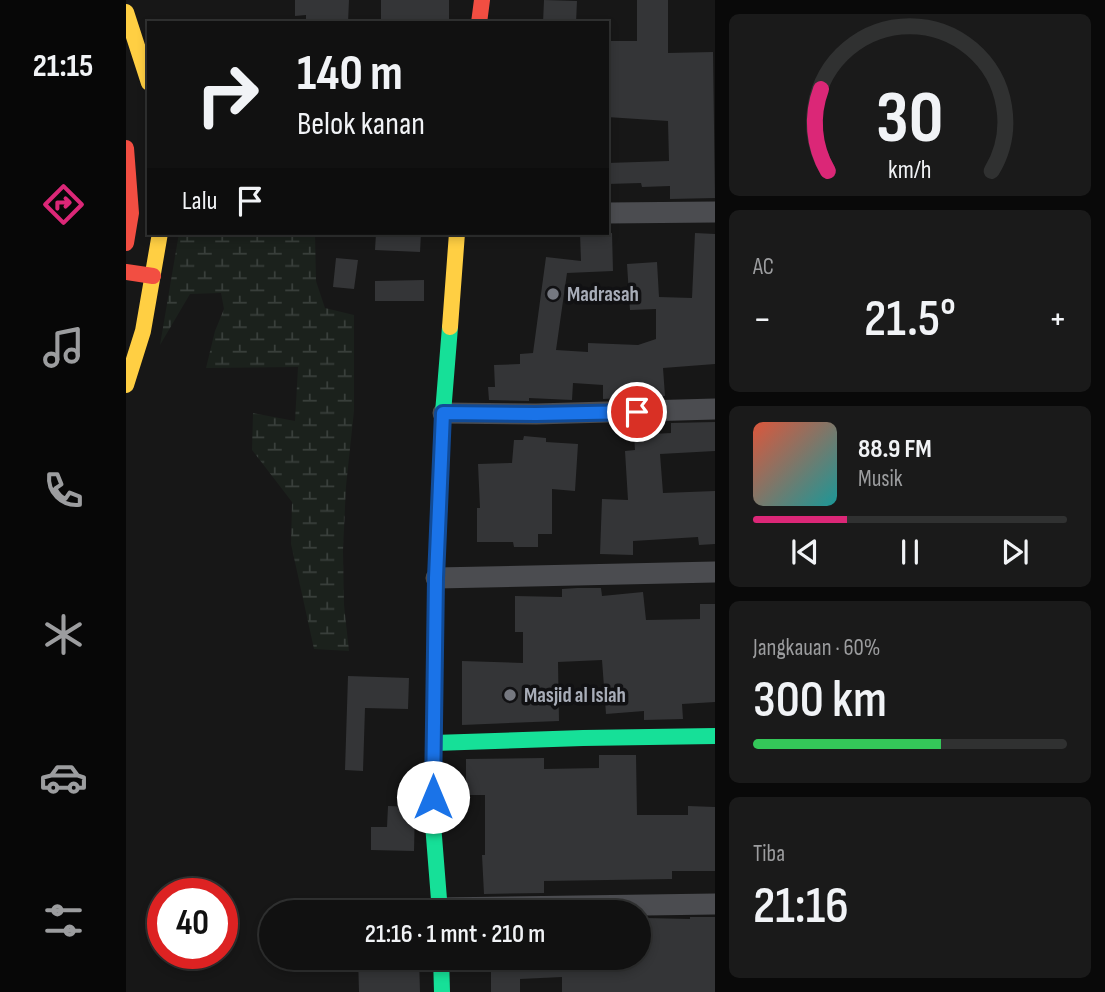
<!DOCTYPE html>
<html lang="id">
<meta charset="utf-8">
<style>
:root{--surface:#111;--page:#1a1a1a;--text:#f1f3f6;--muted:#9c9d9f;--line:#303131;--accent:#db2777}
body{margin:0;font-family:"Sofia Sans Condensed",sans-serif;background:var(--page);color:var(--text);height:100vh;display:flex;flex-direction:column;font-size:26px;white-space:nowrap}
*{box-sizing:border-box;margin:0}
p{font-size:23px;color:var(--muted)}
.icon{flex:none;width:38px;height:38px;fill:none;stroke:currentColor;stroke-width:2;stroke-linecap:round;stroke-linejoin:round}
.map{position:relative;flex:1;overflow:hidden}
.drawer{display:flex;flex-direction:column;gap:14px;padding:14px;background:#090909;width:390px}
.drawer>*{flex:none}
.banner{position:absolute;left:21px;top:21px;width:462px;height:214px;border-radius:0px;box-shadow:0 4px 10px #0003,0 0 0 2px var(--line);background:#111;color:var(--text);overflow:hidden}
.speed{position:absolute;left:21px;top:878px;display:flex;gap:14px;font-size:35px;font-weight:700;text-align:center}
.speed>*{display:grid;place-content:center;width:91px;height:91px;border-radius:50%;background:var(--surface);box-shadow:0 4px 10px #0003,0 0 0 2px var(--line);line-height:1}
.speed .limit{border:10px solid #d22;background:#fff;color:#111}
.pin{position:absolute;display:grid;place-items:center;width:60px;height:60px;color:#fff;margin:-30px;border:4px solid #fff;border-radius:50%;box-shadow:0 2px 7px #0007}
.me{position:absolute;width:77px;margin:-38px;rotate:0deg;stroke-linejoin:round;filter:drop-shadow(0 0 5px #0008)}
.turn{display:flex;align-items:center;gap:24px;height:147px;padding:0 35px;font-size:32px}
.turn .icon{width:91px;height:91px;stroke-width:2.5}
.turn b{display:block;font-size:49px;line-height:60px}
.then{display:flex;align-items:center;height:66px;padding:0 35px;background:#0003;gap:14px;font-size:26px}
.big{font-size:52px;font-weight:600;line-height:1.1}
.drawer .card{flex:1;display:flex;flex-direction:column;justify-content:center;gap:10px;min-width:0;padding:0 24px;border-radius:10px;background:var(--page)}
.drawer .dial{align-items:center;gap:0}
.dial svg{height:182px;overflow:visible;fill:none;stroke:var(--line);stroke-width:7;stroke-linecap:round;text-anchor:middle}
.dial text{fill:var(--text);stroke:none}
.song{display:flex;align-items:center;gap:21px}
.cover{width:84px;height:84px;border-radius:10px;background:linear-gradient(135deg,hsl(10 70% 55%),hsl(180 70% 35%))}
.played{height:7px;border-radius:4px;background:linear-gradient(90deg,var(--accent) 30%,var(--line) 30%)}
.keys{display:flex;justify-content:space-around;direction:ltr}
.heat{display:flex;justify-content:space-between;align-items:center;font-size:38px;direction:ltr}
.charge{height:10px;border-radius:5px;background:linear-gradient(90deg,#34c759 60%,var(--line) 0)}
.trip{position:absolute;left:133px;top:900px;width:392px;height:70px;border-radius:35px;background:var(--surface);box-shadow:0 4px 10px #0003,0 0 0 2px var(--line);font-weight:600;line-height:70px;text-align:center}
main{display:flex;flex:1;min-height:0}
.tabs{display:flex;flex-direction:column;width:126px;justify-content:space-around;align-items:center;background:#070707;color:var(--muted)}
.tabs .icon{width:49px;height:49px}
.tabs .current{color:var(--accent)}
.tabs b{font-size:32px;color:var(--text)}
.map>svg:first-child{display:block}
</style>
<main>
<nav class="tabs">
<b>21:15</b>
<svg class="icon current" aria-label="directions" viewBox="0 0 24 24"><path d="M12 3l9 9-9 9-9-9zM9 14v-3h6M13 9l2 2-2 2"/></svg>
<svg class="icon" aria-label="music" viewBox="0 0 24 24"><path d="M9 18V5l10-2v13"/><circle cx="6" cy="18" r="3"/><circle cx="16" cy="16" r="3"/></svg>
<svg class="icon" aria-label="phone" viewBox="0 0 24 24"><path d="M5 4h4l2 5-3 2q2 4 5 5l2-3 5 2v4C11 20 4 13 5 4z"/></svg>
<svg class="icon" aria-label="climate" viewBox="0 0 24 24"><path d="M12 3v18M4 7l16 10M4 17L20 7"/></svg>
<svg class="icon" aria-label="car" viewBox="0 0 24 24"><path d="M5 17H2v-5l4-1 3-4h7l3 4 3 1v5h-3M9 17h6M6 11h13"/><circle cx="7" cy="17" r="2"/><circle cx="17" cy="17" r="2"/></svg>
<svg class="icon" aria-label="filters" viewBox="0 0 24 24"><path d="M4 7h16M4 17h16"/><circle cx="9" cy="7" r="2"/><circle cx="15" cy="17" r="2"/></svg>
</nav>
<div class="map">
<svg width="589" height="992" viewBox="0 0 589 992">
<defs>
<pattern id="wetland-marsh" width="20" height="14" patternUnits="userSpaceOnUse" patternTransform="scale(1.75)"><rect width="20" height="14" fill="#1b211c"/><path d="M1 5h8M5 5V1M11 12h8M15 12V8" fill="none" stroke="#393f3b"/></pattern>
</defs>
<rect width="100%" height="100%" fill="#171717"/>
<path fill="url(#wetland-marsh)" d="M53,233h136l1,48 9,27 29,7v96l-8,75 -3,64 1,55 5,46 -35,-2 -23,-105 1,-42 -40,-52 1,-37 42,8 3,-54 -92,1 9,-37 9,-22 -3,-16 -31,1 -30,51z"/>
<path fill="#343537" d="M169,0h54l-1,23h-42v-8l-11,1z
M255,0h68v23h-68z
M418,0l33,1 -1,22h-33z
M511,0h31v53l45,-1 2,146 -45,1v-13l-28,1 -1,-4 -34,1v-21l62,-2 -1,-40 -61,-4v-76h30z
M250,233h45l-1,19 -45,-2z
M454,233h32l1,38 -46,2 -11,77 32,2v-9l50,2 18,-6v-30l-26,1 -3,-46 30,-2 2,35 33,1 3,-65 20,1v130l-52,4 2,28 -62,3v-14l-30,-2 -1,17 -43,-2v3l-40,-1 -1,-13h7l-1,-22 26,-1v-10l13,-1 13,-96 35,4z
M210,258l22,2 -4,29 -21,-2z
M298,280v21h-49v-20z
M589,422v29l-55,3 3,39 52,-2v53l-16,1 -1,-8 -65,4v14l-33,-1 2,-55 26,1 -3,-49 10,-1 -1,-15 37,-2v-10z
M398,436l22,2v4l32,2 -3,47 -23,-2v45h-14v13h-24l-1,-5h-36v-34h3l-2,-44 34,-1 2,-23h9z
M451,588h24l1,8 41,-4 3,28 54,-1v-15h15v98l-33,2 1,15 -39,1v-9l-38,3 -4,-54 -44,2 1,59 -97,4v-64l61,2v-31h-8v-36l47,1v-8z
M222,676l61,2 -1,31 -43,-1 -2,63 -18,-1z
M473,755h37l1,60h51v-9l27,1v64h-43v8l-128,2v12l-60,1 -2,-39h3v-60h-19v-36l78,-1v11l55,-1z
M262,806l27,1 -1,44 -43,-1v-23h16z
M564,917h25v75h-153v-15l-42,2v13h-29v-35h148v-29l7,-1v-9l44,1z
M232,957h61l1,35h-61z"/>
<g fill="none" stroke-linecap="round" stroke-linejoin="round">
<path stroke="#4b4c50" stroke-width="21" d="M481,213l108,-1
M317,413l93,1 179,-5
M310,578l279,-6
M314,908l275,-4"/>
<path stroke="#16e098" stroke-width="16" d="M308,743l149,-5 132,-2
M314,912l-7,-88 3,-246 7,-165 7,-86
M315,957l1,35"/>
<path stroke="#ffcf43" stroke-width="16" d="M0,12l23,71
M324,327l7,-94
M0,385l17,-54 17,-98"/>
<path stroke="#f24e42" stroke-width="16" d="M353,23l3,-23
M0,148l5,65 -5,30
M0,272l27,4"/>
</g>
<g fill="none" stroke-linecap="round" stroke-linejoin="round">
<defs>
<path id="route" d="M307,797l3,-219 7,-165 93,1 101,-2"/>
</defs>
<use href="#route" stroke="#114b97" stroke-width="18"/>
<use href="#route" stroke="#1a73e8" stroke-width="12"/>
</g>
<g fill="#757880" stroke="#111113" stroke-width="2.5">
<circle cx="427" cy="294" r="7"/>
<circle cx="384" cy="695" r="7"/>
</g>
<g text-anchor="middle" stroke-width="7" stroke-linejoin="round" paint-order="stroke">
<g font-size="21" font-weight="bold" fill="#a8adb8" stroke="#111113" text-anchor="start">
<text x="441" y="301">Madrasah</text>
<text x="398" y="702">Masjid al Islah</text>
</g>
</g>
</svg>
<div class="speed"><div class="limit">40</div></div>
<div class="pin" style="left:511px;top:412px;background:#d93025"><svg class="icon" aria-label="arrive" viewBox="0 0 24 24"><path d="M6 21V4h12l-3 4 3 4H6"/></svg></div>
<svg class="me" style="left:307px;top:797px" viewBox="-20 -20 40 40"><circle r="19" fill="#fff"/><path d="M0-13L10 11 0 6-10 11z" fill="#1a73e8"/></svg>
<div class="trip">21:16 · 1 mnt · 210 m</div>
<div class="banner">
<div class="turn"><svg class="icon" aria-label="right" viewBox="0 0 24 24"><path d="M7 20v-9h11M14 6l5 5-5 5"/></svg><div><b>140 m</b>Belok kanan</div></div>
<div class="then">Lalu<svg class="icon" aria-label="arrive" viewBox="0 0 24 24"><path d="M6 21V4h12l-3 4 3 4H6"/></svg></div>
</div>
</div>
<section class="drawer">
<div class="card dial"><svg viewBox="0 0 100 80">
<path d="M14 69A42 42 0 1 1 86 69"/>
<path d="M14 69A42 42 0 0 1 11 33" stroke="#db2777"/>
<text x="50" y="56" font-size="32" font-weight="700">30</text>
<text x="50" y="72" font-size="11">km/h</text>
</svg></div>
<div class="card"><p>AC</p>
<div class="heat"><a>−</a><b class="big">21.5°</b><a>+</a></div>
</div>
<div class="card">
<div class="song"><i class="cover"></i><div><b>88.9 FM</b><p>Musik</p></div></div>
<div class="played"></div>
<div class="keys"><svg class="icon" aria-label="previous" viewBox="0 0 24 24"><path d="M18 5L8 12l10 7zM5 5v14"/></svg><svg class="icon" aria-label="pause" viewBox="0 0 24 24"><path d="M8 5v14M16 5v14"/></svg><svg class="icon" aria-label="next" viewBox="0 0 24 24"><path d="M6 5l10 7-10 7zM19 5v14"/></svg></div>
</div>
<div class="card"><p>Jangkauan · 60%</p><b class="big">300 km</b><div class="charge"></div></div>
<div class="card"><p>Tiba</p><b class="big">21:16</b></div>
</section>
</main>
